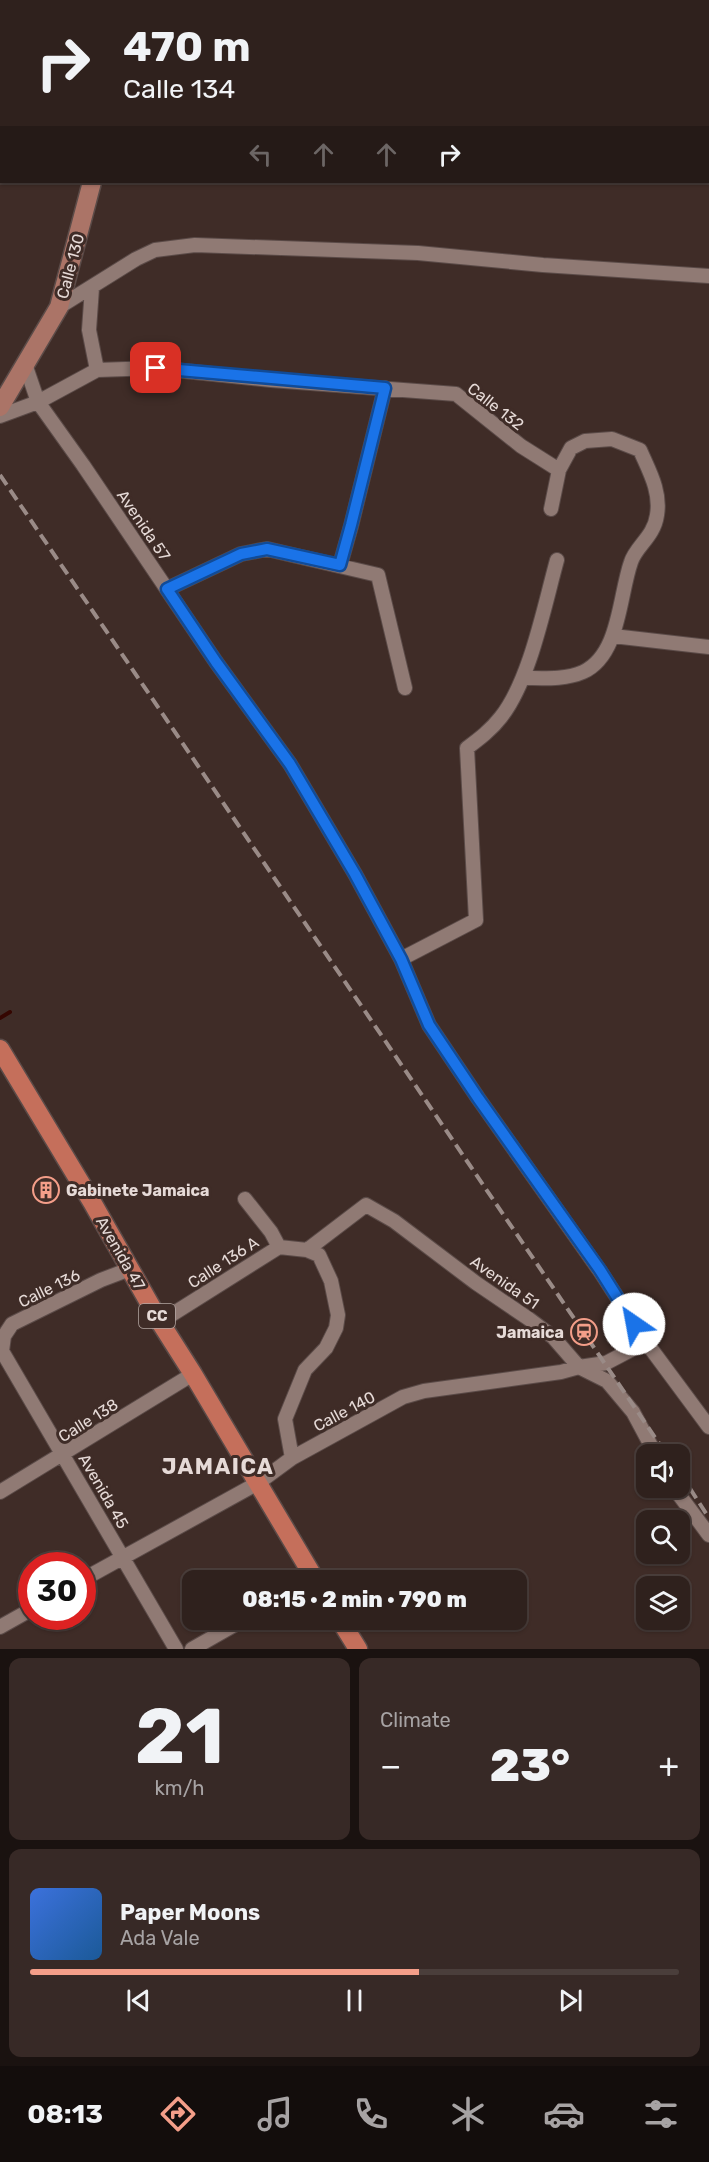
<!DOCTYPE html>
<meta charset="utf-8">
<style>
:root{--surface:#2f211d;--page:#372926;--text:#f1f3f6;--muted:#a7a3a4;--line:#4a3e3b;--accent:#f49e89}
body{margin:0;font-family:Rubik,sans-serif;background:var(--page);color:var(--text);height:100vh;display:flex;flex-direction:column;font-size:22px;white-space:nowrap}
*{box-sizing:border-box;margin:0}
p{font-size:20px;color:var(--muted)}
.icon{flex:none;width:33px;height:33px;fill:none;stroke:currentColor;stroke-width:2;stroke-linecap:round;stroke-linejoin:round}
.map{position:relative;height:1649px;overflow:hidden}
.details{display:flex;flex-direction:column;gap:9px;padding:9px;background:#1a1210;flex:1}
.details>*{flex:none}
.top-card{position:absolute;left:0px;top:0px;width:710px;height:183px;box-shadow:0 2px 4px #0004,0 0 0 2px var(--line);background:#2f211d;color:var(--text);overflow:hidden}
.fabs{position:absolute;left:636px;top:1444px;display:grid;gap:12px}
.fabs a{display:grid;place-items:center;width:54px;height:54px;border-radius:12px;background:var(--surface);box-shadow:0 2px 4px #0004,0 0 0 2px var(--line);font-size:30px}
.speed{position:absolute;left:18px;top:1552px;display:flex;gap:12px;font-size:30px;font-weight:700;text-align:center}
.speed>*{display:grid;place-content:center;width:78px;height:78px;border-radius:50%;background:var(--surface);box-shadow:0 2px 4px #0004,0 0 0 2px var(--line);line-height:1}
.speed .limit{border:9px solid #d22;background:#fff;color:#111}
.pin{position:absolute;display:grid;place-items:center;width:51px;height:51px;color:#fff;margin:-26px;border-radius:12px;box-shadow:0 3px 9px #0006}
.me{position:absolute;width:66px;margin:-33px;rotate:327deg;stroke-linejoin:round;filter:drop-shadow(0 0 4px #0008)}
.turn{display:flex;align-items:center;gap:21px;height:126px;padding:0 24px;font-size:27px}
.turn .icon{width:78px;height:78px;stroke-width:2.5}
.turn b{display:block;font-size:42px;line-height:51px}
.lanes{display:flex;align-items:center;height:57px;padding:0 24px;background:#0003;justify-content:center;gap:30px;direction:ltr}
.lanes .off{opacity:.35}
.big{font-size:45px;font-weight:800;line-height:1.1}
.details .card{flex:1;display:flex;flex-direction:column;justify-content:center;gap:9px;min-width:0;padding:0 21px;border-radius:12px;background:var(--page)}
.details .dial{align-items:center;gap:0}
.dial b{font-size:78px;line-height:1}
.song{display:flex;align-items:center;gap:18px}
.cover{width:72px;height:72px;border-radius:9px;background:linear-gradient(135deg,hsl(220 70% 55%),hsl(210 70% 35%))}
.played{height:6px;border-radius:3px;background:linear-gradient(90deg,var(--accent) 60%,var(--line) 60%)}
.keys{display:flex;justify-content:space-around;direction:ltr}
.heat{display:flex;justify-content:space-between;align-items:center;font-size:33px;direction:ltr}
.details .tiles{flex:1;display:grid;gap:9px;grid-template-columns:1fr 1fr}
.card:last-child{grid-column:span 2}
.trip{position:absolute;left:182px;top:1570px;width:345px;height:60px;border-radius:12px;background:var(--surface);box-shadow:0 2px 4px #0004,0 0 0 2px var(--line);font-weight:800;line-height:60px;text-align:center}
.tabs{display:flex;height:96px;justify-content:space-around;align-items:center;background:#130d0c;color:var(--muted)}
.tabs .icon{width:42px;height:42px}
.tabs .current{color:var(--accent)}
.tabs b{font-size:27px;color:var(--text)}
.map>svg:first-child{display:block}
</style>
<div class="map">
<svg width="709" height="1649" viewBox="0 0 709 1649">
<rect width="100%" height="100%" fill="#3f2c27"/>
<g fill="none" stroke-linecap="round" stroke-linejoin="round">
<path stroke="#350601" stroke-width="4" d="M237,0l2,2
M409,2l2,-2
M0,1018l10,-6"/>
<defs>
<path id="street" d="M92,288l-3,42 8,40
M59,307l77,-48 19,-9 40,-5 223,8 125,12 166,11
M25,364l13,38 45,63 133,197 74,102 65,110 46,85 28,66 49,73 122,173 46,71 63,85
M0,416l38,-14 59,-32 59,-2 115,12 185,14 65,52 38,24 12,-22 14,-7 27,-2 28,11c9,21 21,41 17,65 -3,22 -21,31 -26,47 -12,34 -11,93 -48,110 -18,8 -41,6 -60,6
M551,509l8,-39
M340,565l11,-39 34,-138
M167,589l74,-35 26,-5 111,26 27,113
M613,636l96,11
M401,959l75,-39 -9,-172c12,-9 24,-18 34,-31 29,-37 43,-110 56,-157
M245,1199l26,33 8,15
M307,1250l59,-45 28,16 82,62 53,36 24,18 26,30 28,14 26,31 23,43
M160,1322l119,-75 28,3 12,5 12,26 7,34 -2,13 -10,20 -21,22 -20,49 7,39
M2,1351l174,298
M0,1353l2,-2 2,-15 8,-12 89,-44 29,-11
M674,1488l35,47
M0,1492l193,-118
M82,1580l176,-97 34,-25 111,-61 21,-6 137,-19 18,-5 27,-4 40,-21
M0,1627l32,-18
M192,1649l51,-29"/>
<path id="secondary" d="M140,2v-2
M0,407l59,-100 33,-125"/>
<path id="primary" d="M0,1049l92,153 68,120 33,52 123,207
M340,1620l18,29"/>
</defs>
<use href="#street" stroke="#5b4b48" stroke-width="16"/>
<use href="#secondary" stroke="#5b4b48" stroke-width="21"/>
<use href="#primary" stroke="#5b4b48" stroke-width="21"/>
<use href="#street" stroke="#907a74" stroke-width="14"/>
<use href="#secondary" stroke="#ab7467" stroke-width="18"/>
<use href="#primary" stroke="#c56f5b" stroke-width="18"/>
<path stroke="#9a8b87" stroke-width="4" stroke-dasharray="12 6" stroke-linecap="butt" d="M0,475l667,980
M680,1473l29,45"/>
</g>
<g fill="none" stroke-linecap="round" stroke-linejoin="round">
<defs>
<path id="route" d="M156,368l229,20 -34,137 -11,40 -73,-16 -26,5 -74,35 49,73 74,102 65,110 46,85 28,66 49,73 122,172 34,54"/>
</defs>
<use href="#route" stroke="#114b97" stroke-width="15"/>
<use href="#route" stroke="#1a73e8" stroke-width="10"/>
</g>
<defs>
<symbol id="building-ring" viewBox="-11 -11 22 22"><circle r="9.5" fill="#3f2c27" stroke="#f49e89" stroke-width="1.5"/><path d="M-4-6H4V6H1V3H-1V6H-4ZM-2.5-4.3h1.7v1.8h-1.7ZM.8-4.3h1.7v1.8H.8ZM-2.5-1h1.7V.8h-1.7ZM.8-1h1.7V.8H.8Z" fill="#f49e89"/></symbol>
<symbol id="station-ring" viewBox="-11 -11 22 22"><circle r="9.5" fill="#3f2c27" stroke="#f49e89" stroke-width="1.5"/><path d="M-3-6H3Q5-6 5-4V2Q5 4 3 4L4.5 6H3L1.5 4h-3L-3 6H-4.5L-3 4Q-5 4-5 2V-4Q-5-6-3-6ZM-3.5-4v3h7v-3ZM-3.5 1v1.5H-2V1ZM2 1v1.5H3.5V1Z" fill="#f49e89"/></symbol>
</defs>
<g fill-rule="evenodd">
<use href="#building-ring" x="31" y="1175" width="30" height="30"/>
<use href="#station-ring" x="569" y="1317" width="30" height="30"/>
</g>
<g text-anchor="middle" stroke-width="6" stroke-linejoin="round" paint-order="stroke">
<rect fill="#3f2c27" stroke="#b4a6a2" stroke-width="1.5" x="139" y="1304" width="36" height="24" rx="4.5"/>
<g font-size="15" font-weight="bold" fill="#e6dad7">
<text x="157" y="1321">CC</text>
</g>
<g font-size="16" fill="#e6dad7" stroke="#3f2c27">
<text transform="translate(70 266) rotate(-75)" y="6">Calle 130</text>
<text transform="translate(496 406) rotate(38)" y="6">Calle 132</text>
<text transform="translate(144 525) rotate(56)" y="6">Avenida 57</text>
<text transform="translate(121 1253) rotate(60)" y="6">Avenida 47</text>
<text transform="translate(223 1262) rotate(-33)" y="6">Calle 136 A</text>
<text transform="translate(505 1282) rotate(35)" y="6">Avenida 51</text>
<text transform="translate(49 1288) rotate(-26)" y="6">Calle 136</text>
<text transform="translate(344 1411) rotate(-28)" y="6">Calle 140</text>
<text transform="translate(88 1420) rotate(-32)" y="6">Calle 138</text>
<text transform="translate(104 1491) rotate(60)" y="6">Avenida 45</text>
</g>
<g font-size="16" font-weight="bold" fill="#e6dad7" stroke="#3f2c27" text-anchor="start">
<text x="66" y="1196">Gabinete Jamaica</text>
<text x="564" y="1338" text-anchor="end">Jamaica</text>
</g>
<g font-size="22" font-weight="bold" letter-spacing="1.5" fill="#e6dad7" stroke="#3f2c27">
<text x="218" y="1474">JAMAICA</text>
</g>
</g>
</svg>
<div class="fabs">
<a><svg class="icon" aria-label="sound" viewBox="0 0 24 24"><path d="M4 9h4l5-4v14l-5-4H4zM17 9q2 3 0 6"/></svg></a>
<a><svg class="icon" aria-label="search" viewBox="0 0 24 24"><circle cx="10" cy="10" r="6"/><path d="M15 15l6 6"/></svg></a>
<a><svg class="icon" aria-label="layers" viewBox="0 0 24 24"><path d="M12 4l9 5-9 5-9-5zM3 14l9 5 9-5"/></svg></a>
</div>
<div class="speed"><div class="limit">30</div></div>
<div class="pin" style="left:156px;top:368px;background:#d93025"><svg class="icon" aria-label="arrive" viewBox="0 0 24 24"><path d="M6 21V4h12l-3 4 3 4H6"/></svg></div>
<svg class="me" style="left:634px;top:1324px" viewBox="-20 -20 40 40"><circle r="19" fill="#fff"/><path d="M0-13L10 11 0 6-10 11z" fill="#1a73e8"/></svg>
<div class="trip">08:15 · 2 min · 790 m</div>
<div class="top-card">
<div class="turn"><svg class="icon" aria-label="right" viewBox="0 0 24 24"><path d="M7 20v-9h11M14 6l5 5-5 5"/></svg><div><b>470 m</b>Calle 134</div></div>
<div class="lanes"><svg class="icon off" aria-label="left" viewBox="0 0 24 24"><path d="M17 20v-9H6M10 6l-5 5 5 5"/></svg><svg class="icon off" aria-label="ahead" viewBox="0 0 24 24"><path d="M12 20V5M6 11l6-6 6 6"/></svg><svg class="icon off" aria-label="ahead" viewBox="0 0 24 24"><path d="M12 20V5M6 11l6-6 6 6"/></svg><svg class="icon" aria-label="right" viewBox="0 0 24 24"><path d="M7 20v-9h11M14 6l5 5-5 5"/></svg></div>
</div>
</div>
<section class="details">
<div class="tiles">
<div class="card dial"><b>21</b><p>km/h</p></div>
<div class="card"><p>Climate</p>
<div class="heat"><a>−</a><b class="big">23°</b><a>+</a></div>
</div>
<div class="card">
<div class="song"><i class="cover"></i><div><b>Paper Moons</b><p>Ada Vale</p></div></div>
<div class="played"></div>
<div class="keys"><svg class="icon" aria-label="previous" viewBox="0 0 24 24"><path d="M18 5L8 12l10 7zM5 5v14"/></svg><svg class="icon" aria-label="pause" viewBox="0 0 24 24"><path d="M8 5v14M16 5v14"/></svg><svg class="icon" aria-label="next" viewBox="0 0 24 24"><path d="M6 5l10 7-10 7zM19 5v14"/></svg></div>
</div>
</div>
</section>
<nav class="tabs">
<b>08:13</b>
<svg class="icon current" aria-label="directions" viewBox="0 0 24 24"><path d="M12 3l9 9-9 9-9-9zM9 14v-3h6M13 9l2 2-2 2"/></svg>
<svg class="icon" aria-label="music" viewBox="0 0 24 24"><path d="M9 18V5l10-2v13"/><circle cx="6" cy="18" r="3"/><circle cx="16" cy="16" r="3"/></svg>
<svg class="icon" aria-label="phone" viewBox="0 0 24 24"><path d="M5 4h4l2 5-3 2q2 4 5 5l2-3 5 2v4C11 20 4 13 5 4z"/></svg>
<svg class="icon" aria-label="climate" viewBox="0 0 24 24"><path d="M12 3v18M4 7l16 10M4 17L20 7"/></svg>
<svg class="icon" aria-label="car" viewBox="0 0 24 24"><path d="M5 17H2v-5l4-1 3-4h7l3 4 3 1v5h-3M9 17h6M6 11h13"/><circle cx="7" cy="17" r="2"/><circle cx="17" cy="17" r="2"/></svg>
<svg class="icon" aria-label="filters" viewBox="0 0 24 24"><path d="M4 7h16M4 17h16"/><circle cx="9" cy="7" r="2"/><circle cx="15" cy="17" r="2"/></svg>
</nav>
